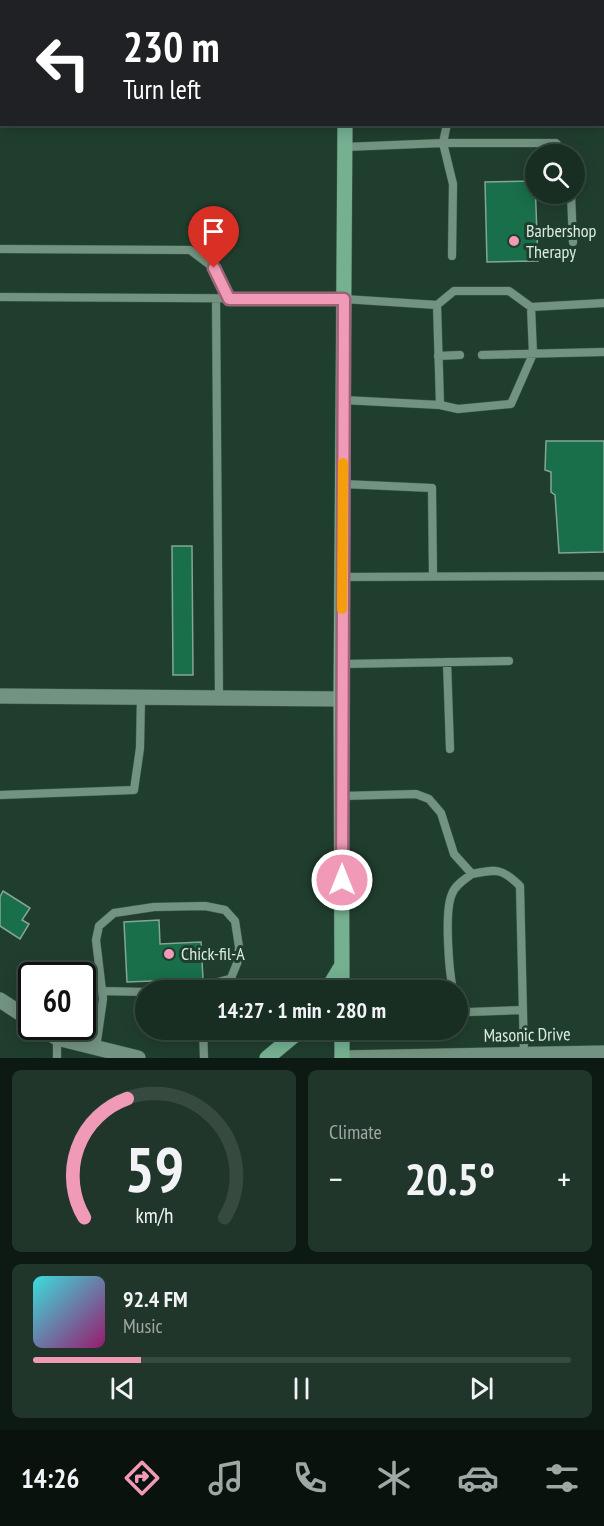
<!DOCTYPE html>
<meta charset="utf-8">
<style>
:root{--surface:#182e22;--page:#21362a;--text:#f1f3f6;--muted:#9fa8a5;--line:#364a40;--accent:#f09ab7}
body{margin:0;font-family:"PT Sans Narrow",sans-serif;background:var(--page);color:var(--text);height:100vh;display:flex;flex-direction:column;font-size:22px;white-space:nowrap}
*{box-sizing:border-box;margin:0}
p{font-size:20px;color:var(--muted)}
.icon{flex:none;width:33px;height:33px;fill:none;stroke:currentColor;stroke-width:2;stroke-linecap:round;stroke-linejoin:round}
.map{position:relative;height:1058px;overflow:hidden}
.sheet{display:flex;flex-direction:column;gap:12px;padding:12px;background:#0d1913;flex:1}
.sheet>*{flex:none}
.banner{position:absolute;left:0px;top:0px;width:604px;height:126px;box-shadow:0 3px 15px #0003,0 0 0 2px var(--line);background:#202124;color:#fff;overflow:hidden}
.buttons{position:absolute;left:525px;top:144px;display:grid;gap:12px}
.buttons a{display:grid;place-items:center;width:60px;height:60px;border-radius:50%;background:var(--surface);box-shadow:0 3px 15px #0003,0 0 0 2px var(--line);font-size:30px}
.speed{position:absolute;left:18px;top:962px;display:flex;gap:12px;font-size:30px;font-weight:700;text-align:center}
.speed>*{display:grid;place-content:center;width:78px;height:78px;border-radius:50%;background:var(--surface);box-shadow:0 3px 15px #0003,0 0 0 2px var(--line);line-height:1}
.speed .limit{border:3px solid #111;border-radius:9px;background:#fff;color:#111}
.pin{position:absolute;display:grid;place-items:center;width:51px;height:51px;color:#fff;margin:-62px -26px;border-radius:50% 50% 50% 0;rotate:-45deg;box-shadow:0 0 6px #0007}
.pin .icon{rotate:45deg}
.me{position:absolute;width:66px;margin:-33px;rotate:0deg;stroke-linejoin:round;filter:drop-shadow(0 0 4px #0008)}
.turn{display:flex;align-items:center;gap:21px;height:126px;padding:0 24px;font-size:27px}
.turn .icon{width:78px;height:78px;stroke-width:2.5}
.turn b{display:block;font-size:42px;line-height:51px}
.big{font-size:45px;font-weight:700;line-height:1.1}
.sheet .tile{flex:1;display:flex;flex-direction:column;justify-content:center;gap:9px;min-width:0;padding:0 21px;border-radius:9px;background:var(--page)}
.sheet .dial{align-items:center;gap:0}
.dial svg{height:156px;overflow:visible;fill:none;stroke:var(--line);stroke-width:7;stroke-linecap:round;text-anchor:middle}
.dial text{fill:var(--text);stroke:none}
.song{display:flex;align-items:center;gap:18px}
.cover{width:72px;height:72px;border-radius:9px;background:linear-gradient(135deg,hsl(180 70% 55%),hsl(320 70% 35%))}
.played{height:6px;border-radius:3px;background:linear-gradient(90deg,var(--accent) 20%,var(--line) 20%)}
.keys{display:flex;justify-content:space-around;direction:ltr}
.heat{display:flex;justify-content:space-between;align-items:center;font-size:33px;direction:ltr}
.sheet .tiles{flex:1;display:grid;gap:12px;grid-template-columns:1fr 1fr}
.tile:last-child{grid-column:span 2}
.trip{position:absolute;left:135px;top:980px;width:333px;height:60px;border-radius:30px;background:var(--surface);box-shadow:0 3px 15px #0003,0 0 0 2px var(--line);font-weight:700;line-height:60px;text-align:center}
.tab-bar{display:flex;height:96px;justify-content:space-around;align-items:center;background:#0a120e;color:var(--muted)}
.tab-bar .icon{width:42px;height:42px}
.tab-bar .on{color:var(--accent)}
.tab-bar b{font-size:27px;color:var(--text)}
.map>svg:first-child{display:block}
</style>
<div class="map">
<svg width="604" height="1058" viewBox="0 0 604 1058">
<rect width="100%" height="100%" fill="#203e2e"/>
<path fill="#186f4a" stroke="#85a693" stroke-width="1.5" d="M568,0h36v38l-1,-36z
M535,181l3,80 -51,1 -2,-80z
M546,441h58v111l-45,1 -4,-58 -4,-3v-20l-6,-2z
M172,546h20l1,129h-20z
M3,891l27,17 -8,12 7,4 -9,15 -20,-13v-29z
M159,920l1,24 41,-2 2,37 -76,3 -3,-60z"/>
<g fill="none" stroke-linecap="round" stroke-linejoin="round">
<defs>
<path id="service" d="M435,0v2
M550,2v-2
M603,54h1
M603,88h1
M603,116h1
M345,147l98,-4 4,-19
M571,194l2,48
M0,249l190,1 24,18 15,31
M452,256l1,-72 -10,-41h113l9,11
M0,297l344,2 93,6 17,-14h55l22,16 73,-4
M216,299l3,399
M437,305l3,100
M482,355l122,-3
M438,356l22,-1
M343,400l97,5 18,4 53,-5 22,-50 -2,-47
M343,484l89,4 1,88
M342,577l262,-1
M447,662l3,87
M343,664l166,-3
M0,795l134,-5 6,-42 1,-51
M342,796l74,-2 13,5 12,14 13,41 18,20c24,-5 30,-6 48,12l4,169
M189,990l40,-11
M453,990c-4,-19 -9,-79 -1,-96 3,-9 13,-15 20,-20
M102,991l44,1
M458,1005l11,7 54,-2
M203,1029l1,29
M96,1048l7,-49 -7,-59 3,-14 15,-13 40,-6 51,-1 20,4 10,11 4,26 -1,14 -7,17 -14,12
M57,1058v-20"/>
<path id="minor" d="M0,696l341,3
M342,1058l262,-5"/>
<path id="tertiary" d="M0,1000l32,21
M38,1026l19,12 81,20"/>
<path id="primary" d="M345,2v-2
M327,990l15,-25
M342,990l-1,-291 4,-575
M267,1058l35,-29
M342,1058v-29"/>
</defs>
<use href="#service" stroke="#415c4f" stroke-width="9"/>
<use href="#minor" stroke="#415c4f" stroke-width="16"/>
<use href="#tertiary" stroke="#415c4f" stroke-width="16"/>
<use href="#primary" stroke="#415c4f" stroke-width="16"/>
<use href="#service" stroke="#739381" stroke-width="8"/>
<use href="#minor" stroke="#739381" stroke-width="15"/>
<use href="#tertiary" stroke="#739381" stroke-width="15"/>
<use href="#primary" stroke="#75b091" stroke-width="15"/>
</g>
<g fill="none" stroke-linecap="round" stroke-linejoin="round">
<defs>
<path id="route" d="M214,268l15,31h115l-2,581"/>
</defs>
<use href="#route" stroke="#9c6477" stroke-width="15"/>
<use href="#route" stroke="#f09ab7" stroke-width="10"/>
<path stroke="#f59e0b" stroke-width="10" d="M342,609l1,-146"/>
</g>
<g fill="#f09ab7" stroke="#203e2e" stroke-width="2">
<circle cx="514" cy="241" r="6"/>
<circle cx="169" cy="954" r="6"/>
</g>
<g text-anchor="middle" stroke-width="6" stroke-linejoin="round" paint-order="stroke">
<g font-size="18" fill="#dbece2" stroke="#203e2e" text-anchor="start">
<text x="526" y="237">Barbershop<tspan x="526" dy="21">Therapy</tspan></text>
<text x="181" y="960">Chick-fil-A</text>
</g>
<g font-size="18" fill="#dbece2" stroke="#203e2e">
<text transform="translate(527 1035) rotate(-1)" y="6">Masonic Drive</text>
</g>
</g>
</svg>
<div class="buttons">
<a><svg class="icon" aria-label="search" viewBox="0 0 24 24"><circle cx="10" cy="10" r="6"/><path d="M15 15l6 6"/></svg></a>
</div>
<div class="speed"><div class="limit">60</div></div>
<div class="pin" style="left:214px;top:268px;background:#d93025"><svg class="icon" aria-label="arrive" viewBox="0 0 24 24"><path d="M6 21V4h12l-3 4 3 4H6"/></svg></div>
<svg class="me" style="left:342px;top:880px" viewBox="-20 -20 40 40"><circle r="17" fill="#f09ab7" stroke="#fff" stroke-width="3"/><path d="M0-11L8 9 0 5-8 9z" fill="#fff"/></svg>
<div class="trip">14:27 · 1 min · 280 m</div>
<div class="banner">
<div class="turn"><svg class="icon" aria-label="left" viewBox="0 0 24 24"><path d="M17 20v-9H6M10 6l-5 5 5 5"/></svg><div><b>230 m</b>Turn left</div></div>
</div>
</div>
<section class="sheet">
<div class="tiles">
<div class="tile dial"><svg viewBox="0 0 100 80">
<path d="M14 69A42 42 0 1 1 86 69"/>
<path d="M14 69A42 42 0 0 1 36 8" stroke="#f09ab7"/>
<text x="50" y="56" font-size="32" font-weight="700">59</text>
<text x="50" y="72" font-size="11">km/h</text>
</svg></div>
<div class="tile"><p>Climate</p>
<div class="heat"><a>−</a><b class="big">20.5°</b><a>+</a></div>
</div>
<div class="tile">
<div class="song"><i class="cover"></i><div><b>92.4 FM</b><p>Music</p></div></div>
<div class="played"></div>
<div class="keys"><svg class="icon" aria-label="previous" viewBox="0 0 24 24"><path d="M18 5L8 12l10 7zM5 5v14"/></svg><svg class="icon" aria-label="pause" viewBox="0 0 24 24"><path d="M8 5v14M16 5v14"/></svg><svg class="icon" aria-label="next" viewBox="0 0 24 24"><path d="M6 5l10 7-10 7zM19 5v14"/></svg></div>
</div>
</div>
</section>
<nav class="tab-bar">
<b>14:26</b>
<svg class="icon on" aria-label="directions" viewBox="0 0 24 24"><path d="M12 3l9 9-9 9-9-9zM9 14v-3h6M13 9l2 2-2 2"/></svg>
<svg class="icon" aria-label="music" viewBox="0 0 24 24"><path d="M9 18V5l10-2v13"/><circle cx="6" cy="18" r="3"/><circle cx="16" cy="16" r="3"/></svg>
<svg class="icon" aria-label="phone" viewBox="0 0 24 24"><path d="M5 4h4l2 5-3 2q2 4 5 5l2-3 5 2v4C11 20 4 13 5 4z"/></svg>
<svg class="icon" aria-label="climate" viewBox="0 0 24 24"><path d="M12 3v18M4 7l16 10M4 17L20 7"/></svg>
<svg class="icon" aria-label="car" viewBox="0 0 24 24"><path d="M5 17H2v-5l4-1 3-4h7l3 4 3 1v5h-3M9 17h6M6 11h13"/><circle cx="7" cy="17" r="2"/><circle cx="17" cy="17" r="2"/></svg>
<svg class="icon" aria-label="filters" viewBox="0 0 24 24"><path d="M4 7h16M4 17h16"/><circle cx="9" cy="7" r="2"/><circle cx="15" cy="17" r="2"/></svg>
</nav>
